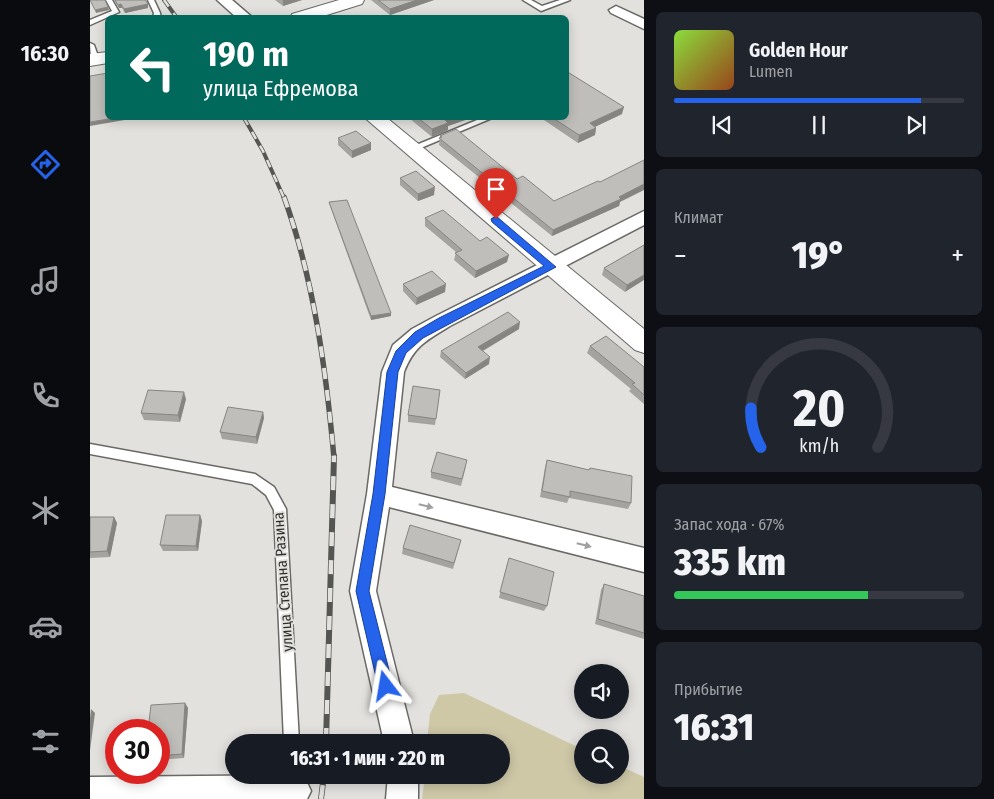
<!DOCTYPE html>
<html lang="ru">
<meta charset="utf-8">
<style>
:root{--surface:#171b24;--page:#20242c;--text:#f1f3f6;--muted:#9ea1a6;--line:#363941;--accent:#2563eb}
body{margin:0;font-family:"Fira Sans Condensed",sans-serif;background:var(--page);color:var(--text);height:100vh;display:flex;flex-direction:column;font-size:19px;white-space:nowrap}
*{box-sizing:border-box;margin:0}
p{font-size:16px;color:var(--muted)}
.icon{flex:none;width:28px;height:28px;fill:none;stroke:currentColor;stroke-width:2;stroke-linecap:round;stroke-linejoin:round}
.map{position:relative;flex:1;overflow:hidden}
.drawer{display:flex;flex-direction:column;gap:12px;padding:12px;background:#0d0f14;width:350px}
.drawer>*{flex:none}
.hud{position:absolute;left:15px;top:15px;width:464px;height:105px;border-radius:8px;box-shadow:0 2px 12px #0003;background:#00695c;color:#fff;overflow:hidden}
.buttons{position:absolute;left:484px;top:664px;display:grid;gap:10px}
.buttons a{display:grid;place-items:center;width:55px;height:55px;border-radius:50%;background:var(--surface);box-shadow:0 2px 12px #0003;font-size:25px}
.speed{position:absolute;left:15px;top:719px;display:flex;gap:10px;font-size:25px;font-weight:700;text-align:center}
.speed>*{display:grid;place-content:center;width:65px;height:65px;border-radius:50%;background:var(--surface);box-shadow:0 2px 12px #0003;line-height:1}
.speed .limit{border:8px solid #d22;background:#fff;color:#111}
.pin{position:absolute;display:grid;place-items:center;width:42px;height:42px;color:#fff;margin:-51px -21px;border-radius:50% 50% 50% 0;rotate:-45deg;box-shadow:0 0 5px #0007}
.pin .icon{rotate:45deg}
.me{position:absolute;width:55px;margin:-28px;rotate:346deg;stroke-linejoin:round;filter:drop-shadow(0 0 4px #0008)}
.turn{display:flex;align-items:center;gap:18px;height:105px;padding:0 15px;font-size:22px}
.turn .icon{width:65px;height:65px;stroke-width:2.5}
.turn b{display:block;font-size:35px;line-height:42px}
.big{font-size:38px;font-weight:800;line-height:1.1}
.drawer .card{flex:1;display:flex;flex-direction:column;justify-content:center;gap:8px;min-width:0;padding:0 18px;border-radius:8px;background:var(--page)}
.drawer .dial{align-items:center;gap:0}
.dial svg{height:130px;overflow:visible;fill:none;stroke:var(--line);stroke-width:7;stroke-linecap:round;text-anchor:middle}
.dial text{fill:var(--text);stroke:none}
.song{display:flex;align-items:center;gap:15px}
.cover{width:60px;height:60px;border-radius:8px;background:linear-gradient(135deg,hsl(90 70% 55%),hsl(20 70% 35%))}
.played{height:5px;border-radius:2px;background:linear-gradient(90deg,var(--accent) 85%,var(--line) 85%)}
.keys{display:flex;justify-content:space-around;direction:ltr}
.heat{display:flex;justify-content:space-between;align-items:center;font-size:28px;direction:ltr}
.charge{height:8px;border-radius:4px;background:linear-gradient(90deg,#34c759 67%,var(--line) 0)}
.trip{position:absolute;left:135px;top:734px;width:285px;height:50px;border-radius:25px;background:var(--surface);box-shadow:0 2px 12px #0003;font-weight:800;line-height:50px;text-align:center}
main{display:flex;flex:1;min-height:0}
.menu{display:flex;flex-direction:column;width:90px;justify-content:space-around;align-items:center;background:#090b0e;color:var(--muted)}
.menu .icon{width:35px;height:35px}
.menu .selected{color:var(--accent)}
.menu b{font-size:22px;color:var(--text)}
.map>svg:first-child{display:block}
</style>
<main>
<nav class="menu">
<b>16:30</b>
<svg class="icon selected" aria-label="directions" viewBox="0 0 24 24"><path d="M12 3l9 9-9 9-9-9zM9 14v-3h6M13 9l2 2-2 2"/></svg>
<svg class="icon" aria-label="music" viewBox="0 0 24 24"><path d="M9 18V5l10-2v13"/><circle cx="6" cy="18" r="3"/><circle cx="16" cy="16" r="3"/></svg>
<svg class="icon" aria-label="phone" viewBox="0 0 24 24"><path d="M5 4h4l2 5-3 2q2 4 5 5l2-3 5 2v4C11 20 4 13 5 4z"/></svg>
<svg class="icon" aria-label="climate" viewBox="0 0 24 24"><path d="M12 3v18M4 7l16 10M4 17L20 7"/></svg>
<svg class="icon" aria-label="car" viewBox="0 0 24 24"><path d="M5 17H2v-5l4-1 3-4h7l3 4 3 1v5h-3M9 17h6M6 11h13"/><circle cx="7" cy="17" r="2"/><circle cx="17" cy="17" r="2"/></svg>
<svg class="icon" aria-label="filters" viewBox="0 0 24 24"><path d="M4 7h16M4 17h16"/><circle cx="9" cy="7" r="2"/><circle cx="15" cy="17" r="2"/></svg>
</nav>
<div class="map">
<svg width="554" height="799" viewBox="0 0 554 799">
<rect width="100%" height="100%" fill="#e2e1dd"/>
<path fill="#cec8a7" d="M374,693l118,56v26h38v-9l24,11v22h-222l3,-24h76v-33h-74l3,-28 9,-19z"/>
<g fill="none" stroke-linecap="round" stroke-linejoin="round">
<defs>
<path id="lane" d="M16,0h6l7,12 -29,13v-5l22,-9z
M58,0h6l6,13 1,5h-8l1,-5z
M433,0h8l11,6 18,-6h10l-29,11z
M0,43l4,2 5,14 -1,2 -7,-2z
M392,118h10l-76,32 -3,1 -4,-3z
M0,444l165,30 19,13 12,22 13,233h-15l-10,-232 -8,-15 -14,-11 -162,-30z"/>
<path id="street" d="M127,0h15l21,18h-16z
M526,6l28,13v10l-33,-16 -2,-3z
M554,211v14l-194,101c-23,14 -36,20 -46,46l-12,115 252,61v24l-255,-65 -13,84 38,151h-30l-34,-151 17,-97 15,-122 11,-27 19,-16 24,-13z
M205,775l11,5 5,11 -4,8h-217v-22z
M298,775h30v24h-32z"/>
<path id="secondary" d="M249,0h25l-2,4 -45,14h-27l2,-4z"/>
<path id="primary" d="M18,52v11l-18,3v-12z
M275,118h22l257,211v24l-9,-3z"/>
</defs>
<use href="#lane" stroke="#6a6966" stroke-width="3"/>
<use href="#street" stroke="#6a6966" stroke-width="3"/>
<use href="#secondary" stroke="#6a6966" stroke-width="2"/>
<use href="#primary" stroke="#6a6966" stroke-width="2"/>
<use href="#lane" fill="#fff" fill-rule="evenodd"/>
<use href="#street" fill="#fff" fill-rule="evenodd"/>
<use href="#secondary" fill="#fff" fill-rule="evenodd"/>
<use href="#primary" fill="#fff" fill-rule="evenodd"/>
<defs>
<path id="rail-far2" d="M74,0l13,18
M154,118l19,33 21,47"/>
<path id="rail-far1" d="M194,197c30,83 42,173 50,261"/>
<path id="rail" d="M236,742l8,-286
M231,799l3,-24"/>
</defs>
<use href="#rail-far2" stroke="#555553" stroke-width="4"/>
<use href="#rail-far1" stroke="#555553" stroke-width="5.5"/>
<use href="#rail" stroke="#555553" stroke-width="6"/>
<use href="#rail-far2" stroke="#e2e1dd" stroke-width="2.5" stroke-dasharray="8" stroke-linecap="butt"/>
<use href="#rail-far1" stroke="#e2e1dd" stroke-width="4" stroke-dasharray="11" stroke-linecap="butt"/>
<use href="#rail" stroke="#e2e1dd" stroke-width="4.5" stroke-dasharray="14" stroke-linecap="butt"/>
</g>
<path fill="#a4a3a0" d="M24,0h31l3,4v4l-23,5 -3,-5h-3z
M185,0h27l-19,6z
M281,0h63l-44,15z
M532,114l-27,13 1,1 -1,7 -17,8 -37,-25h25z
M319,118h62l-23,8v4l-16,7z
M350,136l114,65 66,1 -1,4 -67,30 -113,-91z
M248,138l33,5v7l-19,8 -14,-13z
M310,178l34,17 -16,6 -18,-16z
M239,202l62,111v3l-20,4 -41,-114z
M335,218l55,23 27,21 -32,16 -21,-18 2,-8 -31,-26z
M554,245l-19,47 -23,-17 2,-7z
M313,284l42,8 -29,13 -13,-14z
M429,329l-36,22 6,13 -24,15 -25,-22 1,-6z
M500,346l54,21v37l-15,-13 2,-2 -44,-36z
M350,390l-5,35 -27,-3v-7z
M96,399l-6,23 -36,-2 -3,-7z
M173,412l1,6 -7,26 -35,-5 -2,-7z
M457,460l42,10 1,-2 41,35 -3,6 -59,-11 -2,5 -27,-6 5,-30z
M376,466l-5,20 -30,-8v-6z
M110,515l2,6 -4,30h-35l-3,-6z
M0,517h24l3,6 -7,34 -20,1z
M371,540l-8,29 -51,-15 1,-6z
M417,564l40,42 -3,5 -45,-13z
M514,584l40,12v43l-49,-15 6,-34z
M95,703l3,5 -4,50 -25,2v-30z"/>
<path fill="#868582" d="M193,0h19l-19,6z
M327,0h17l-44,15v-6z
M31,4l1,4h-3l-1,-3z
M58,4v4l-23,5 -1,-4z
M18,7l1,3 -13,3 -1,-3z
M534,107l-2,7 -34,16 2,-7z
M25,118h21l-46,8v-4z
M362,118h19l-23,8v4l-16,7v-8l13,-9z
M506,128l-1,7 -17,8 1,-8z
M281,143v7l-19,8v-7z
M554,184v6l-24,12 -1,4 -67,30 1,-6z
M345,187l-1,8 -16,6v-7z
M419,255l-2,7 -32,16 1,-7z
M554,275v5l-19,12 2,-7z
M356,284l-1,8 -29,13 1,-7z
M301,313v3l-20,4v-4z
M430,322l-1,7 -42,25 1,-7z
M400,357l-1,7 -24,15 1,-6z
M94,392l2,7 -6,23 -2,-7z
M173,412l1,6 -7,26 -1,-7z
M110,515l2,6 -4,30 -2,-5z
M24,517l3,6 -7,34 -3,-6z
M95,703l3,5 -4,50 -2,-4z
M1,709l4,4 -5,37v-32z"/>
<path fill="#bfbeba" stroke="#868582" d="M0,0h15l3,7 -13,3z
M25,0h30l3,4 -24,5 -3,-5 -3,1z
M288,0h39l-27,9z
M476,71l58,36 -34,16 6,5 -17,7 -26,-17h13z
M18,73v45h7l-25,4v-46z
M328,118h34l-7,2 3,3 -16,6z
M366,129l61,50 6,-3 31,25 44,-20 2,1 44,-22v24l-25,13 2,2 -68,31 -114,-92 3,-1 -2,-1z
M266,131l15,12 -19,8 -14,-13z
M326,171l19,16 -17,7 -18,-16z
M257,200l44,113 -20,3 -42,-114z
M353,210l37,31 7,-4 22,18 -33,16 -21,-18 7,-3 -37,-32z
M554,245v30l-17,10 -23,-17z
M342,271l14,13 -29,14 -14,-14z
M418,312l12,10 -42,25 12,10 -24,16 -25,-22z
M516,336l38,31v28l-12,-11 3,-1 -45,-37z
M323,386l27,4 -4,29 -28,-4z
M58,390l36,2 -6,23 -37,-2z
M138,407l35,5 -7,25 -36,-5z
M347,452l30,8 -5,19 -31,-7z
M457,460l42,10 1,-2 42,8 -1,27 -61,-12v6l-28,-6z
M76,515h34l-4,31 -36,-1z
M0,517h24l-7,34 -17,1z
M320,525l51,15 -7,23 -51,-15z
M419,558l45,14 -7,34 -47,-14z
M514,584l40,12v37l-46,-14z
M95,703l-3,51 -23,2v-26h-11l3,-25z"/>
<defs><path id="oneway-solid" d="M-6-.8H1V-3.2L6.5 0L1 3.2V.8H-6Z" transform="scale(1.25)"/></defs>
<g fill="#a0a0a0">
<use href="#oneway-solid" transform="translate(336 506) rotate(14)"/>
<use href="#oneway-solid" transform="translate(494 545) rotate(14)"/>
</g>
<path fill="#2563eb" stroke="#184099" d="M406,216l60,51 -133,71 -17,15 -8,19 -13,122 -16,97 24,95 -2,5 -5,2 -6,-2 -2,-5 -22,-95 17,-97 14,-122 9,-21 19,-19 24,-14 105,-52 -52,-44 -1,-3z"/>
<g text-anchor="middle" stroke-width="4" stroke-linejoin="round" paint-order="stroke">
<g font-size="15" fill="#2d2d2b" stroke="#e2e1dd">
<text transform="translate(193 582) rotate(-94)" y="5">улица Степана Разина</text>
</g>
</g>
</svg>
<div class="buttons">
<a><svg class="icon" aria-label="sound" viewBox="0 0 24 24"><path d="M4 9h4l5-4v14l-5-4H4zM17 9q2 3 0 6"/></svg></a>
<a><svg class="icon" aria-label="search" viewBox="0 0 24 24"><circle cx="10" cy="10" r="6"/><path d="M15 15l6 6"/></svg></a>
</div>
<div class="speed"><div class="limit">30</div></div>
<div class="pin" style="left:406px;top:219px;background:#d93025"><svg class="icon" aria-label="arrive" viewBox="0 0 24 24"><path d="M6 21V4h12l-3 4 3 4H6"/></svg></div>
<svg class="me" style="left:296px;top:686px" viewBox="-20 -20 40 40"><path d="M0-17L14 15 0 8-14 15z" fill="#2563eb" stroke="#fff" stroke-width="4"/></svg>
<div class="trip">16:31 · 1 мин · 220 m</div>
<div class="hud">
<div class="turn"><svg class="icon" aria-label="left" viewBox="0 0 24 24"><path d="M17 20v-9H6M10 6l-5 5 5 5"/></svg><div><b>190 m</b>улица Ефремова</div></div>
</div>
</div>
<section class="drawer">
<div class="card">
<div class="song"><i class="cover"></i><div><b>Golden Hour</b><p>Lumen</p></div></div>
<div class="played"></div>
<div class="keys"><svg class="icon" aria-label="previous" viewBox="0 0 24 24"><path d="M18 5L8 12l10 7zM5 5v14"/></svg><svg class="icon" aria-label="pause" viewBox="0 0 24 24"><path d="M8 5v14M16 5v14"/></svg><svg class="icon" aria-label="next" viewBox="0 0 24 24"><path d="M6 5l10 7-10 7zM19 5v14"/></svg></div>
</div>
<div class="card"><p>Климат</p>
<div class="heat"><a>−</a><b class="big">19°</b><a>+</a></div>
</div>
<div class="card dial"><svg viewBox="0 0 100 80">
<path d="M14 69A42 42 0 1 1 86 69"/>
<path d="M14 69A42 42 0 0 1 8 45" stroke="#2563eb"/>
<text x="50" y="56" font-size="32" font-weight="700">20</text>
<text x="50" y="72" font-size="11">km/h</text>
</svg></div>
<div class="card"><p>Запас хода · 67%</p><b class="big">335 km</b><div class="charge"></div></div>
<div class="card"><p>Прибытие</p><b class="big">16:31</b></div>
</section>
</main>
